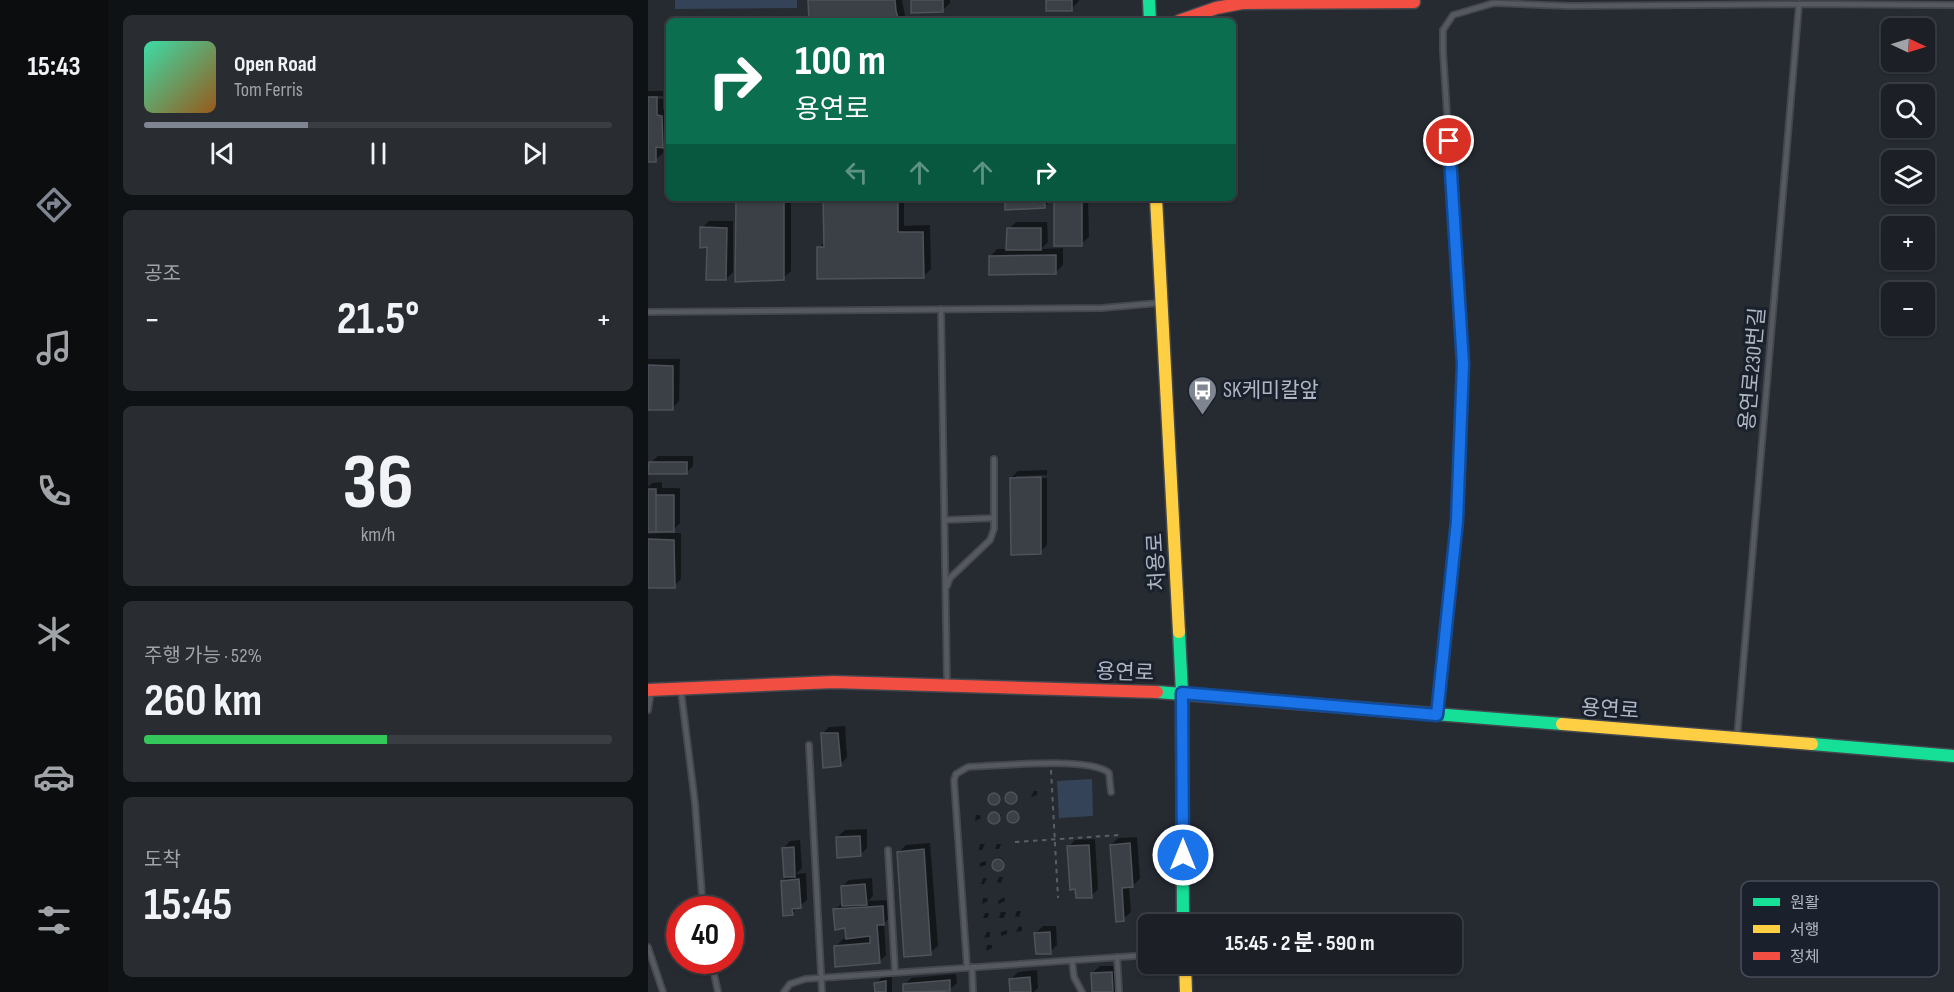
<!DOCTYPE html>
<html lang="ko">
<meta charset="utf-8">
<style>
:root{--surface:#1c2026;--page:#292d32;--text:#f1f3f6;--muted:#a0a3a7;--line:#3a3e43;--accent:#7f8591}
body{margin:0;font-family:"Sofia Sans Condensed","Noto Sans KR",sans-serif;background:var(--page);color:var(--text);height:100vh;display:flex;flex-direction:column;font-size:22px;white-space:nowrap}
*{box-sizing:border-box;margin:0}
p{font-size:20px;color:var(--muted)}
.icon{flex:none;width:33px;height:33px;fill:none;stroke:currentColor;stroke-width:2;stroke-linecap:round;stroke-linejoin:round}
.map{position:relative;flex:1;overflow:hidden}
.side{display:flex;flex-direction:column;gap:15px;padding:15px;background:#0f1215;width:540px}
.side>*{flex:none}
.hud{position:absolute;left:18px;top:18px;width:570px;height:183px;border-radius:9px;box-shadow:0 2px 4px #0004,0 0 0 2px var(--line);background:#0b6e4f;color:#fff;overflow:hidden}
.needle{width:39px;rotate:94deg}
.tools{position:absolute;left:1233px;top:18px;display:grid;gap:12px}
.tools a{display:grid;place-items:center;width:54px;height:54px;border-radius:9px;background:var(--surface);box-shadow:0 2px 4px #0004,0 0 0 2px var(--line);font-size:30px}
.speed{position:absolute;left:18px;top:896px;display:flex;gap:12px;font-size:30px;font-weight:700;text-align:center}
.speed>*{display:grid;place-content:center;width:78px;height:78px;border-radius:50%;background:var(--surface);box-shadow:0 2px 4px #0004,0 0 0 2px var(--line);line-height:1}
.speed .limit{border:9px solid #d22;background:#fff;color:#111}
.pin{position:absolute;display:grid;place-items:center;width:51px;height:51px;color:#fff;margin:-26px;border:3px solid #fff;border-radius:50%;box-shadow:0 2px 6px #0007}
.me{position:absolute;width:66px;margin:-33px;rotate:0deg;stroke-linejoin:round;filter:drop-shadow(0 0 4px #0008)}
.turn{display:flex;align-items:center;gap:21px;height:126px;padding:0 30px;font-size:27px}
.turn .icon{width:78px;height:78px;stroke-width:2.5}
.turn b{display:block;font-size:42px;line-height:51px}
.lanes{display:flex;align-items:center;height:57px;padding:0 30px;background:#0003;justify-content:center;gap:30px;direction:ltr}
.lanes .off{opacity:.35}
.big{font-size:45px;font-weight:700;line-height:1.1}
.side .widget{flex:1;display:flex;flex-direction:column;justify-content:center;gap:9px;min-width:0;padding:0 21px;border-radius:9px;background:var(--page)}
.side .dial{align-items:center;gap:0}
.dial b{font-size:78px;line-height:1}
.song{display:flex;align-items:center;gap:18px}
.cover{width:72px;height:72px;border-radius:9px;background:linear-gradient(135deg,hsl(160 70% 55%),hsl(30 70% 35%))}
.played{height:6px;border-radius:3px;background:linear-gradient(90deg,var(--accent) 35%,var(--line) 35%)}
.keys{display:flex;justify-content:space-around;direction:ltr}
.heat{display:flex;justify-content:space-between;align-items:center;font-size:33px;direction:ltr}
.charge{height:9px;border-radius:4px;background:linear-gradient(90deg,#34c759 52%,var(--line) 0)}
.trip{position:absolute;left:490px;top:914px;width:324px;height:60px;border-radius:9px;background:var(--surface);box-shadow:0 2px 4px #0004,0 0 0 2px var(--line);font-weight:700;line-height:60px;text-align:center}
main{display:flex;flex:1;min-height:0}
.tab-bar{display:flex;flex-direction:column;width:108px;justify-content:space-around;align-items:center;background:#0b0d0f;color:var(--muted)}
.tab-bar .icon{width:42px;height:42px}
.tab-bar .current{color:var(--accent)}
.tab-bar b{font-size:27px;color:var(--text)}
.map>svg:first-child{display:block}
</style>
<main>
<nav class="tab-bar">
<b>15:43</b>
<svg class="icon current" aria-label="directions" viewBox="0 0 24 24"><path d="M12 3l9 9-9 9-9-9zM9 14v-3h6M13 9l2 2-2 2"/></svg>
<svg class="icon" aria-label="music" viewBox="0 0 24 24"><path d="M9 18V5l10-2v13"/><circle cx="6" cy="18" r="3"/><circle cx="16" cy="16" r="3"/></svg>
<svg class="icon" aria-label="phone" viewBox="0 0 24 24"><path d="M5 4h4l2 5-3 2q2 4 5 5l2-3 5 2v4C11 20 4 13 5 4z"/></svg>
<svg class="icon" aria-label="climate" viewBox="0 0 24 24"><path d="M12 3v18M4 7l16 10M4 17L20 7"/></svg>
<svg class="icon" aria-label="car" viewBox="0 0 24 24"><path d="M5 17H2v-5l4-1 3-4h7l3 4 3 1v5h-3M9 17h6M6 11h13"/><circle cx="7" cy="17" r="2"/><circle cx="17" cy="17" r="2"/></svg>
<svg class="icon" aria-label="filters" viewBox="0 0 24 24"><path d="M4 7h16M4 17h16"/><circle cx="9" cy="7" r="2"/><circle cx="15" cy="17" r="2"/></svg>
</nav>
<section class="side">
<div class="widget">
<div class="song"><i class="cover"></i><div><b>Open Road</b><p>Tom Ferris</p></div></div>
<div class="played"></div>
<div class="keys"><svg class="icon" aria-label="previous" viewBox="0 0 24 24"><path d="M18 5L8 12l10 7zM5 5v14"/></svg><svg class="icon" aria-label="pause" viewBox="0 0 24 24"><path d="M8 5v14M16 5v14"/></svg><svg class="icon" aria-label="next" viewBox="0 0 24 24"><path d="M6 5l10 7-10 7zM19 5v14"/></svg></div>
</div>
<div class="widget"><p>공조</p>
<div class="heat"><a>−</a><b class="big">21.5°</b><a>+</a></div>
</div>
<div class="widget dial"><b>36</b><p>km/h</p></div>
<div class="widget"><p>주행 가능 · 52%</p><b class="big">260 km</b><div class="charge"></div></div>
<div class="widget"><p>도착</p><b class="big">15:45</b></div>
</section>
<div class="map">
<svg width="1306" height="992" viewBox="0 0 1306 992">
<rect width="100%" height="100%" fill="#262b32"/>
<path fill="#354359" d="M27,0h122v8l-122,1z
M444,779l1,37 -34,2 -2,-37z"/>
<path fill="#0007" d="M161,0h93l4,21h-96z
M265,0h37v3l-7,7z
M399,0h32l-1,2 -7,7z
M408,17h26v4h-30z
M437,17h5v4h-5z
M279,18h23v3h-26z
M0,91h15v5h-15z
M0,99h15v10h6v30l-6,6v8l-8,7 -7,1z
M89,198h54v73l-8,7z
M177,198h79v28l26,-1 1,44 -7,7 -105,-28 6,-7z
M358,198h45v2l-7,7z
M407,198h33l1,39 -8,7z
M61,221h24v51l-7,7 -18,-33 -6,-18z
M368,222h31l1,20 -7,7 22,-1v17l-7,7 -66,-15 7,-8h11l1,-20z
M0,359h32l-1,42 -7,8 -24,-1z
M10,456h35v10l-7,7 -38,-1v-7z
M399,470v5l-31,1v3l31,-1v67l-7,7 -29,-74 7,-7z
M14,482v6h18v35l-10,10h11v46l-7,7h-26v-52l15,-1v-3h-15v-43l4,-4z
M197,726l2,31 -7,8 -18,-31 7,-7z
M386,791h3v4l-6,2z
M358.5 797a5.5 5.5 0 1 1 11 0a5.5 5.5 0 1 1-11 0Z
M341.5 798a5.5 5.5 0 1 1 11 0a5.5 5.5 0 1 1-11 0Z
M360.5 816a5.5 5.5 0 1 1 11 0a5.5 5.5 0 1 1-11 0Z
M343 817a5 5 0 1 1 10 0a5 5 0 1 1-10 0Z
M328,815h4l1,3 -6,3z
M219,829v19l-7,7 -23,-18 8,-7z
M489,837l3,41 -7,8h-4l2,26 -8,7 -12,-74 7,-7z
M447,839l3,50 -7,7 -23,-49 7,-7z
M152,840l2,28 -6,6 10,-1 1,27 -15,13 -9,-32 6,-6 -6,-26 7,-8z
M282,843l8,103 -8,7 -31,-101 7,-7z
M332,844h5l-3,6h-3z
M349,844h4l-2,5h-4z
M345.5 863a5.5 5.5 0 1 1 11 0a5.5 5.5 0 1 1-11 0Z
M338,861v4l-6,2v-4z
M351,877h4l-2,6 -4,-1z
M224,878l1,18 -5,5 21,-1 2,16 -7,7 2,32 -7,7 -43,-16 7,-7h4l-1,-13 -11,-16 8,-8 -1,-15 7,-7z
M335,878h4l-3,6h-3z
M356,897l1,4 -6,3 -1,-3z
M335,898h4l1,3 -6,3z
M369,911h4l-2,6 -4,-1z
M353,912h5l-2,6h-5z
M337,913h4l-1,5h-5z
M371,926l3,1v4l-6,1z
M395,926h13l1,19 -7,7 -14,-19z
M359,930v4l-6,2v-4z
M339,932h3v5l-6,1z
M339,945h5v3l-6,3z
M452,966h18l2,26h-26l-2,-19z
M389,970l1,18 -4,4h-22l-1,-13 7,-7z
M308,974l1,9 -8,7 -44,2 -1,-7 7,-7z
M244,975v17h-15l-1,-9 7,-7z"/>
<path fill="#3b4046" stroke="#4e525a" stroke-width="1.5" d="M160,0h87l1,11 3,10h-90z
M263,0h32v12l-32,1z
M398,0h26v11h-26z
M0,97h9v18l5,1 1,32 -7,-1v15h-8z
M88,198h48v82l-49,2z
M175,198h75v34h25l1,46 -107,1v-32h7z
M357,198h40v10l-40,2z
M406,198h28v48h-28z
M52,227l27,1 -1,52h-20l1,-33 -7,1z
M359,228h34v22h-35z
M408,255v19l-67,1v-19z
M0,365l25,1v44h-25z
M1,462h38v12h-39z
M393,477v77l-30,1 -1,-77z
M0,489h8v43h-8z
M8,495h18v37h-18z
M0,539l26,1 1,48h-27z
M173,733h17l3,33 -18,2z
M357 798a6 6 0 1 1 12 0a6 6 0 1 1-12 0Z
M340 799a6 6 0 1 1 12 0a6 6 0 1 1-12 0Z
M359 817a6 6 0 1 1 12 0a6 6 0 1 1-12 0Z
M340 818a6 6 0 1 1 12 0a6 6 0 1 1-12 0Z
M212,836l1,20 -24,2 -1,-21z
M482,843l3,44 -11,1 2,33 -8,1 -6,-77z
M441,845l3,53h-16l-1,-9 -5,1 -3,-44z
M146,847l1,30h-11l-2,-29z
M276,849l7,106 -27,2 -7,-105z
M344 865a6 6 0 1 1 12 0a6 6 0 1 1-12 0Z
M151,879l2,29 -9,1 1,6 -10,1 -2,-35z
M217,884l2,21 -25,1 -1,-20z
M235,906l1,19h-7l3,38 -45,4 -1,-21 36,-3v-7l-24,3 -1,-11 -10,2 -2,-21z
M402,932l1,22h-15l-2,-21z
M464,972l1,20h-21l-1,-19z
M382,977l1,15h-21l-1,-13z
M302,980v11l-47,1v-8z
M238,981v11h-11l-1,-9z"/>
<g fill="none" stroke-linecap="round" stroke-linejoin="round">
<defs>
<path id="lane" d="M293,309l6,376
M0,312l454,-4 57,-5
M297,520l49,-2
M299,586l3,-8 40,-38 4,-11v-70
M33,691l14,112 8,106
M0,710l3,-18
M789,713l20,-192 6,-157 -20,-313v-21l10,-15 41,-12 76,3 229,-2 155,1
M1089,738l62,-734
M161,745l13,247
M240,850l7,122
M0,947l15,45
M469,957l2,35
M63,960l7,32
M424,960l2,17 8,15
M319,967l-13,-187 2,-6 12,-7c28,-1 122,-11 141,6l2,19
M324,967l1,25
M136,992l6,-8 15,-5 344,-24"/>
<path id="fast" d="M501,0l1,21
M531,632l3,61 1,231
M509,692l405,32
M1164,744l142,12"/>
<path id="slow" d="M508,198l23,434
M914,724l250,20
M537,963l1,29"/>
<path id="jam" d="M531,21l37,-13 26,-5 172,-1
M0,690l186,-8 323,10"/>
</defs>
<use href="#lane" stroke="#44474d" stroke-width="8"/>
<use href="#fast" stroke="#44474d" stroke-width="15"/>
<use href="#slow" stroke="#44474d" stroke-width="15"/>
<use href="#jam" stroke="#44474d" stroke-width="15"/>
<path stroke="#5a5e64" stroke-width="2" stroke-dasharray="4.5 4.5" stroke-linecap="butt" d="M403,770l7,128
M367,842l105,-7"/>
<use href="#lane" stroke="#565960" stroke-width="4.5"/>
<use href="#fast" stroke="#16e098" stroke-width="12"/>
<use href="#slow" stroke="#ffcf43" stroke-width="12"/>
<use href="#jam" stroke="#f24e42" stroke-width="12"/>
</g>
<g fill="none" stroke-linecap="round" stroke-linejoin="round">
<defs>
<path id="route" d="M535,855l-1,-162 255,22 20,-194 6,-157 -14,-223"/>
</defs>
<use href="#route" stroke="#114b97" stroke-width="15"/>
<use href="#route" stroke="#1a73e8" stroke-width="10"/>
</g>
<defs>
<symbol id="bus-pin" viewBox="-11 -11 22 30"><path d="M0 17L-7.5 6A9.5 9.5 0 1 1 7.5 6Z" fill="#7f8591" stroke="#1a212c"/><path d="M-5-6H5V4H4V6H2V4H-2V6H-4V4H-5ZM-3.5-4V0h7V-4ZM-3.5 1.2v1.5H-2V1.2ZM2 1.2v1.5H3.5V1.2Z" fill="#fff"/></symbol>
</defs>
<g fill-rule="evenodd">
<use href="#bus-pin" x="538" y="374" width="33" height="45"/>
</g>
<g text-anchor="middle" stroke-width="6" stroke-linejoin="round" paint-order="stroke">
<g font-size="21" fill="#afb6c4" stroke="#1a212c">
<text transform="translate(1104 369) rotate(-85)" y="7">용연로230번길</text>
<text transform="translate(508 562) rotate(-93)" y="7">처용로</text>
<text transform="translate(477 672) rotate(2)" y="7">용연로</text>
<text transform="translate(962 709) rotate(4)" y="7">용연로</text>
</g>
<g font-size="21" fill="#afb6c4" stroke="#1a212c" text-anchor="start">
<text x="575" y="397">SK케미칼앞</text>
</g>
</g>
<rect x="1093" y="881" width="198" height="96" rx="9" fill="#1a212c" stroke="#474e5a" stroke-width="1.5"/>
<rect x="1105" y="898" width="27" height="8" fill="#16e098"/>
<rect x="1105" y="925" width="27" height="8" fill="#ffcf43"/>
<rect x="1105" y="952" width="27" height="8" fill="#f24e42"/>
<g font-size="16" fill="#afb6c4">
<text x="1142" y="908">원활</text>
<text x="1142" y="935">서행</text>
<text x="1142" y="962">정체</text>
</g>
</svg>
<div class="tools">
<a><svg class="needle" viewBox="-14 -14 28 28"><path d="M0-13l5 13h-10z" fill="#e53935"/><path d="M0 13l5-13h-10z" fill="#a0a3a7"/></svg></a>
<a><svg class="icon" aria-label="search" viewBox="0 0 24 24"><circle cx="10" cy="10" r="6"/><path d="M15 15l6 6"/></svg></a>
<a><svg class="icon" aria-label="layers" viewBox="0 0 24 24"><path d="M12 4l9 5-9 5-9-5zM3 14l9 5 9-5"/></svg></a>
<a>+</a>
<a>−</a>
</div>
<div class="speed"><div class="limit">40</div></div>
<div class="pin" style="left:801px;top:141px;background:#d93025"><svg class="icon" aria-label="arrive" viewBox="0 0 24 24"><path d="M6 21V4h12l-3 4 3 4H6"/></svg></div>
<svg class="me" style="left:535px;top:855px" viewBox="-20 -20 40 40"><circle r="17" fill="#1a73e8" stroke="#fff" stroke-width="3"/><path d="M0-11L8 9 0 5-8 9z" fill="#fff"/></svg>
<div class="trip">15:45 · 2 분 · 590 m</div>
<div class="hud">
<div class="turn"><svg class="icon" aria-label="right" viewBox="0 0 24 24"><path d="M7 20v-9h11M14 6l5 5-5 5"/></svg><div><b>100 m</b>용연로</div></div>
<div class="lanes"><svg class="icon off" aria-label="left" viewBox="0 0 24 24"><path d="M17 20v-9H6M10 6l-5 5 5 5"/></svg><svg class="icon off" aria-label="ahead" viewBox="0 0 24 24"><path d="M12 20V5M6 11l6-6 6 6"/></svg><svg class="icon off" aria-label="ahead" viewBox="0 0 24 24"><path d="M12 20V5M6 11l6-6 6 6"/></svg><svg class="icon" aria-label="right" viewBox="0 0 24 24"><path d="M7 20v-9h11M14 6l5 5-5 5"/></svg></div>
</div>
</div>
</main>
